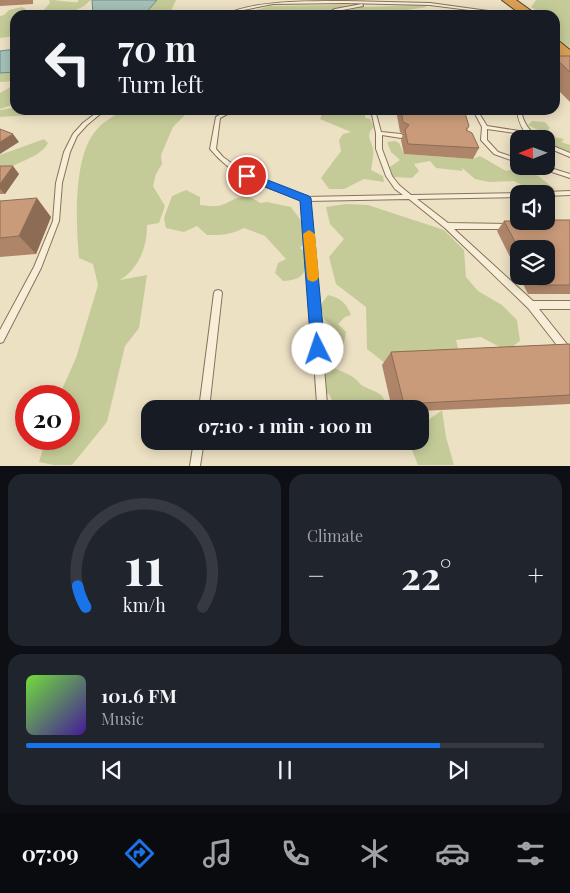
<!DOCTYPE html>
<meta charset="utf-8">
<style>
:root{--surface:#171b24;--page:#20242c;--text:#f1f3f6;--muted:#9ea1a6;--line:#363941;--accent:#1a73e8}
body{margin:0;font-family:"Playfair Display",serif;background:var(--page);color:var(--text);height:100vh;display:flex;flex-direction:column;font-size:19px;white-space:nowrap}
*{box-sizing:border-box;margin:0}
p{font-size:16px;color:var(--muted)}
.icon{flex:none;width:28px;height:28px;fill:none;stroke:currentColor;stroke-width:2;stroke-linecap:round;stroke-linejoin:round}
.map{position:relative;height:466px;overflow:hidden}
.panel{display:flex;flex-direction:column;gap:8px;padding:8px;background:#0d0f14;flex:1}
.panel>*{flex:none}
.banner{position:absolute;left:10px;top:10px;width:550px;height:105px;border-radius:15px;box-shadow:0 2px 12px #0003;background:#171b24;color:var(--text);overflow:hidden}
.needle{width:32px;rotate:269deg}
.tools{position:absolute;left:510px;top:130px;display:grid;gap:10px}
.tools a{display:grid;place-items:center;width:45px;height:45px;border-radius:10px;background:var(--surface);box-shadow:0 2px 12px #0003;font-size:25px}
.speed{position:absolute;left:15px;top:385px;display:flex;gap:10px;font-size:25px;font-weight:700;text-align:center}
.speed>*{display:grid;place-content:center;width:65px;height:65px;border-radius:50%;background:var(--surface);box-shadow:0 2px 12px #0003;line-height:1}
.speed .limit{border:8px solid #d22;background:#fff;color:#111}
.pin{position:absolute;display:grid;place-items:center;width:42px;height:42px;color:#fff;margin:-21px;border:2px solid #fff;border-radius:50%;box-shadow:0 1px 5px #0007}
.me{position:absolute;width:55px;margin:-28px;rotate:356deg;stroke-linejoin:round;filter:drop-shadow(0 0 4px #0008)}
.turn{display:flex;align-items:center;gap:18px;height:105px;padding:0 25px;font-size:22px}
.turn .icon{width:65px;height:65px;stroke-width:2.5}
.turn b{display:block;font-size:35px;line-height:42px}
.big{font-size:38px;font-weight:700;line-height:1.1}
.panel .card{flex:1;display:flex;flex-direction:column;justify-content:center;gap:8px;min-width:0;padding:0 18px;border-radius:15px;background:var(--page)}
.panel .dial{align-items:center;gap:0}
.dial svg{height:130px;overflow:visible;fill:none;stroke:var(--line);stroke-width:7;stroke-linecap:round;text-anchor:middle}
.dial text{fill:var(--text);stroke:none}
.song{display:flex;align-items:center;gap:15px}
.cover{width:60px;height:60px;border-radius:8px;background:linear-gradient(135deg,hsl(100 70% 55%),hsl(260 70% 35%))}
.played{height:5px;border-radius:2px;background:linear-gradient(90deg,var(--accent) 80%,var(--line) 80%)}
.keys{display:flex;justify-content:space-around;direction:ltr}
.heat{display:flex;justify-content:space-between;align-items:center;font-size:28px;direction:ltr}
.panel .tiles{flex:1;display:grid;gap:8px;grid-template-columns:1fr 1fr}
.card:last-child{grid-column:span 2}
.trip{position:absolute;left:141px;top:400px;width:288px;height:50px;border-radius:15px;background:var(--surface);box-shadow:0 2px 12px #0003;font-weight:700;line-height:50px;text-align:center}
.tabs{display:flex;height:80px;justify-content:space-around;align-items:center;background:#090b0e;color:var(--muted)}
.tabs .icon{width:35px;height:35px}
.tabs .on{color:var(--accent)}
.tabs b{font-size:22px;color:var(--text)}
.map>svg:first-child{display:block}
</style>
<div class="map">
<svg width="570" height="466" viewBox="0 0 570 466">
<rect width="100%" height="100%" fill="#ede1c4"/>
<path fill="#c5cb98" d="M49,0c10,0 20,3 29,2v-2h13l-7,6 -8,4 1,5h-38l11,-12z
M157,0h19l-7,15h-26z
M536,0h34v48l-6,-4 -3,2 -6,-4v-27h-17l-4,-4 2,-1 -5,-3z
M339,5l14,1 -19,3 -14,6h-82l32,-9z
M423,5l4,2 -33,5 10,1 -5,2h-68l30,-8z
M22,7l4,2 -3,5 12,1h-20l-2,6h2v15l-15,2v-22l4,-1 5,-5z
M15,72v32l-15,5v-16l12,-7 3,-5 -15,1v-9z
M13,108l2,2h50l-5,3 -60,4v-7z
M125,110h65l-17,17 -12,28 1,9 -6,10 -3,12 12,20 -6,17 -12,2c0,23 -8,43 -27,55l27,-5 -8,53 -14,18 -18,76 -35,43h-18l-15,-3 7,-23h23v-43h-10l17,-38 22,-73 -5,-21 -14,-6c-3,-32 -6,-98 15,-125 8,-11 19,-17 31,-23z
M317,110l48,1v7l5,1 4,8c-9,9 -3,12 -1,22 1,7 -1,15 -2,21l12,6 1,6 -20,-3 -20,10h-15l-8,-11 20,-27 -2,-11 4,-6 8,-2 -31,-13 3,-7z
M532,121l13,1 5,6 -4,3 7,6 11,2 -3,3 9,3v9l-24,-9v-6l-7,-1 3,-6 -14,-7z
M44,139l4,4c-10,18 -36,17 -48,34v-22z
M395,141l4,2 5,11 69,5 7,-3 26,15 13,-3 19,8 17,13 -15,5 -26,-13 -25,1 -14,-3 -14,-12 2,4 -27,-3 -6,-7 -16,3 5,7 -7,7 -19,-1 -3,-10 10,-7 -9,-8 -4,-10z
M186,190l14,7v8c5,0 11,2 16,1 16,-1 24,-19 44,-3l7,-1 24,5 11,15 13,10 -15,16 11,8c-7,17 -7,24 -28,25l-8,-8 3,-10 8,-4 -21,-23 -21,-8c-13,7 -23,7 -37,7l-10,-9 -13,6 -18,-4 -2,-10 8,-22z
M346,204l22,1 76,25 20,20 2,27 12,14 24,14 15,15 3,21 -13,10 -26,-14 -25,3 7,28 -63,7 -33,-26 -1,-42 -30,-23 -7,-27 15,-18 -14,-15 -4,-17z
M328,295c13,3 18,8 23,20l-6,2 -7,7 8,8 -2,11 -7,5 -9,-5 -4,-8 7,-10 -7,-6 -4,-13z
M330,366c7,4 20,8 24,12 4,2 5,6 9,8 11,6 23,6 23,23h-35l-12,-8 -7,-1 -3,-6 -14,-3 -1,-13 6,-11z
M442,410l4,27 8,28h-36l-6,-15 3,-9h5v-15z"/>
<path fill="#a5c0b8" stroke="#6c8e86" d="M92,0h65l-13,15h-51z
M15,49v23l-15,1v-22z"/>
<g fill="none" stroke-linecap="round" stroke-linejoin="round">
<defs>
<path id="lane" d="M345,1l85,2 88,12h-10l-78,-10 -85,-2 -72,1 -35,7 -8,4h-4c25,-15 88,-14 119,-14z
M362,4l1,2 -26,5 -8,4h-5l11,-6z
M406,14h40l2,1h-44z
M100,110h5l-18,15 -10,11 -7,16 -8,31 -3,38 -18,47 -38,74 -3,1v-13l34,-63 19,-46 3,-38 8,-31 9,-18 10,-11z
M229,110h6l-15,8 -4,31 7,8 22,16 25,11 35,13 98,-2 -8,-6 -9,-13 -10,-27v-16l-5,-23h4l6,22 20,2 3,2 -3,2 -19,-3v14l10,27 7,9 12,10 110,-2 -2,1v3l-102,2 31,24 64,1 1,2 -1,2 -2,1h-56l79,72h37v8h-31l31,39v11l-3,-1 -39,-50 -83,-80 -36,-29 -101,2 7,55 12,148 -2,5h-10l2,-5 -10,-148 -5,-56c-34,-12 -67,-21 -91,-50l-1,-1 6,-32z
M473,110h4l10,16 38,6c-5,-7 -7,-13 -8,-22h4c2,13 8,20 18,29h-7l-3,-4 -42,-6v11l11,12 21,7v4l-25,-9 -13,-14 1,-13z
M546,143l24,10v4l-24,-10z
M534,166h10l26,8v4z
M570,191v4l-24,1v-2h-3l3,-2z
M218,290l3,1 1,2 -13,116h-10l15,-116 1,-2z
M194,441h10l-4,25h-10z"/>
<path id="highway" d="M502,0h14l21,15h-15z
M555,41l5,1 10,8v13l-5,-2 -10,-8z"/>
</defs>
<use href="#lane" stroke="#87725b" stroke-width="2"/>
<use href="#highway" stroke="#55402f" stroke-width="2"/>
<use href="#lane" fill="#f8eed7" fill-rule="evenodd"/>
<use href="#highway" fill="#dba056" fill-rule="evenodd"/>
</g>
<path fill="#ae8569" d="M0,0h33v4l-33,2z
M555,56h15v46l-15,-15z
M396,110h68l5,16 -2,4 12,18 -6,11 -69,-5 -3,-14 2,-6 -3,-2z
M0,166l19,8 -14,20h-5z
M0,201l51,16 -15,37 -36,3z
M570,220v74h-42l-9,-18h27l-27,-27v26l-22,-44 7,-10z
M570,344v60l-150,7v-2h-28l-10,-44 9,-13z"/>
<path fill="#8d6c55" d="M13,134l6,8 -19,12v-12z
M13,166l6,8 -14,20 -5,-5v-5z
M37,198l14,19 -15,37 -17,-18z"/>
<path fill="#ca9b7a" stroke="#8d6c55" d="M555,56h15v16l-15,-14z
M401,110h63l5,16 -3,4 6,3 7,15 -71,-4 -3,-14 4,-5 -6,-3z
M0,129l13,5 -13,8z
M0,166h13l-13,18z
M37,198l-18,38 -19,2v-37z
M546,220h24v65h-32l-5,-9h13v-27h-27l-15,-28h42z
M570,344v51l-166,9 -13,-52z"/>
<path fill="#1a73e8" stroke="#114b97" d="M247,172l62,24 2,2 14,151 -2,5 -5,2 -5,-2 -2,-5 -11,-148 -57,-23v-5z"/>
<path fill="#f59e0b" d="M309,230l6,4 4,43 -2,3 -4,2 -5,-2 -1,-3 -4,-43z"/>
</svg>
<div class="tools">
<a><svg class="needle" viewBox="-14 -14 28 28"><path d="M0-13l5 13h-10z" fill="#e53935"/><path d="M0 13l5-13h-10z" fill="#9ea1a6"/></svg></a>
<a><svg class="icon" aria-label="sound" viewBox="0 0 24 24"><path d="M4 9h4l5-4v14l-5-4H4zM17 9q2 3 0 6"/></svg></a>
<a><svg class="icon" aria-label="layers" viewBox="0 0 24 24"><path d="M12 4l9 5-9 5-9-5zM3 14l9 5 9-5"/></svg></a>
</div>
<div class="speed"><div class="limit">20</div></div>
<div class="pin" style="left:247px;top:176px;background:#d93025"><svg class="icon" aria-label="arrive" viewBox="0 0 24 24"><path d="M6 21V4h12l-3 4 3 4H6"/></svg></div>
<svg class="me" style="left:318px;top:349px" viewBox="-20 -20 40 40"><circle r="19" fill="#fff"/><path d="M0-13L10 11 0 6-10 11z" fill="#1a73e8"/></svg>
<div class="trip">07:10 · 1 min · 100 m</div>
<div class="banner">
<div class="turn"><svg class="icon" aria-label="left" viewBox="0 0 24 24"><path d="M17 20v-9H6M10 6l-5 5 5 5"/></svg><div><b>70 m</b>Turn left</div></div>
</div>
</div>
<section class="panel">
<div class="tiles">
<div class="card dial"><svg viewBox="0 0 100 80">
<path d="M14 69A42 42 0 1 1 86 69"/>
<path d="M14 69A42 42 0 0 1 9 56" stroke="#1a73e8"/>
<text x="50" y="56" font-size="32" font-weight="700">11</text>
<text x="50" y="72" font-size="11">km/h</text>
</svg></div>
<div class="card"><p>Climate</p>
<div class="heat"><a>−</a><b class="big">22°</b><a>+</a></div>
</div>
<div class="card">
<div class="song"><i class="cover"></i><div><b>101.6 FM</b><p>Music</p></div></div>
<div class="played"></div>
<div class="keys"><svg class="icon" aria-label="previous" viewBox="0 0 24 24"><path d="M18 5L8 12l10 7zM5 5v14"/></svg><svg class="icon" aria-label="pause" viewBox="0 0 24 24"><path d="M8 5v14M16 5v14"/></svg><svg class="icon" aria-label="next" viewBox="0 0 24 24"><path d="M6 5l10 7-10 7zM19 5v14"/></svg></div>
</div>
</div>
</section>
<nav class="tabs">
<b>07:09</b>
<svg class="icon on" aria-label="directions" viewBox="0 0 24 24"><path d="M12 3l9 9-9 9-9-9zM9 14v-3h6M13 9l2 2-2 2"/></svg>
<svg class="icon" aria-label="music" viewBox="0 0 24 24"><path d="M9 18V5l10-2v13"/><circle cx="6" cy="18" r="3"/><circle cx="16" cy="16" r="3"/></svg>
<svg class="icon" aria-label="phone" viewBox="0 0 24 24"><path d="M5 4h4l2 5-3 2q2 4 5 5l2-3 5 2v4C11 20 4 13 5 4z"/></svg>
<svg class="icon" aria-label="climate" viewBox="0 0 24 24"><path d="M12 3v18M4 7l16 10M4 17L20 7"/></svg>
<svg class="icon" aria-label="car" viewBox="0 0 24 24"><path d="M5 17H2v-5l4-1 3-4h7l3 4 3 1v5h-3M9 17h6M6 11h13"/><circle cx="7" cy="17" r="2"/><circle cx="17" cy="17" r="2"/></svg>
<svg class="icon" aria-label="filters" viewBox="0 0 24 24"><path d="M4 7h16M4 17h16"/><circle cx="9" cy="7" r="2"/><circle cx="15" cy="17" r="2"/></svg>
</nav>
